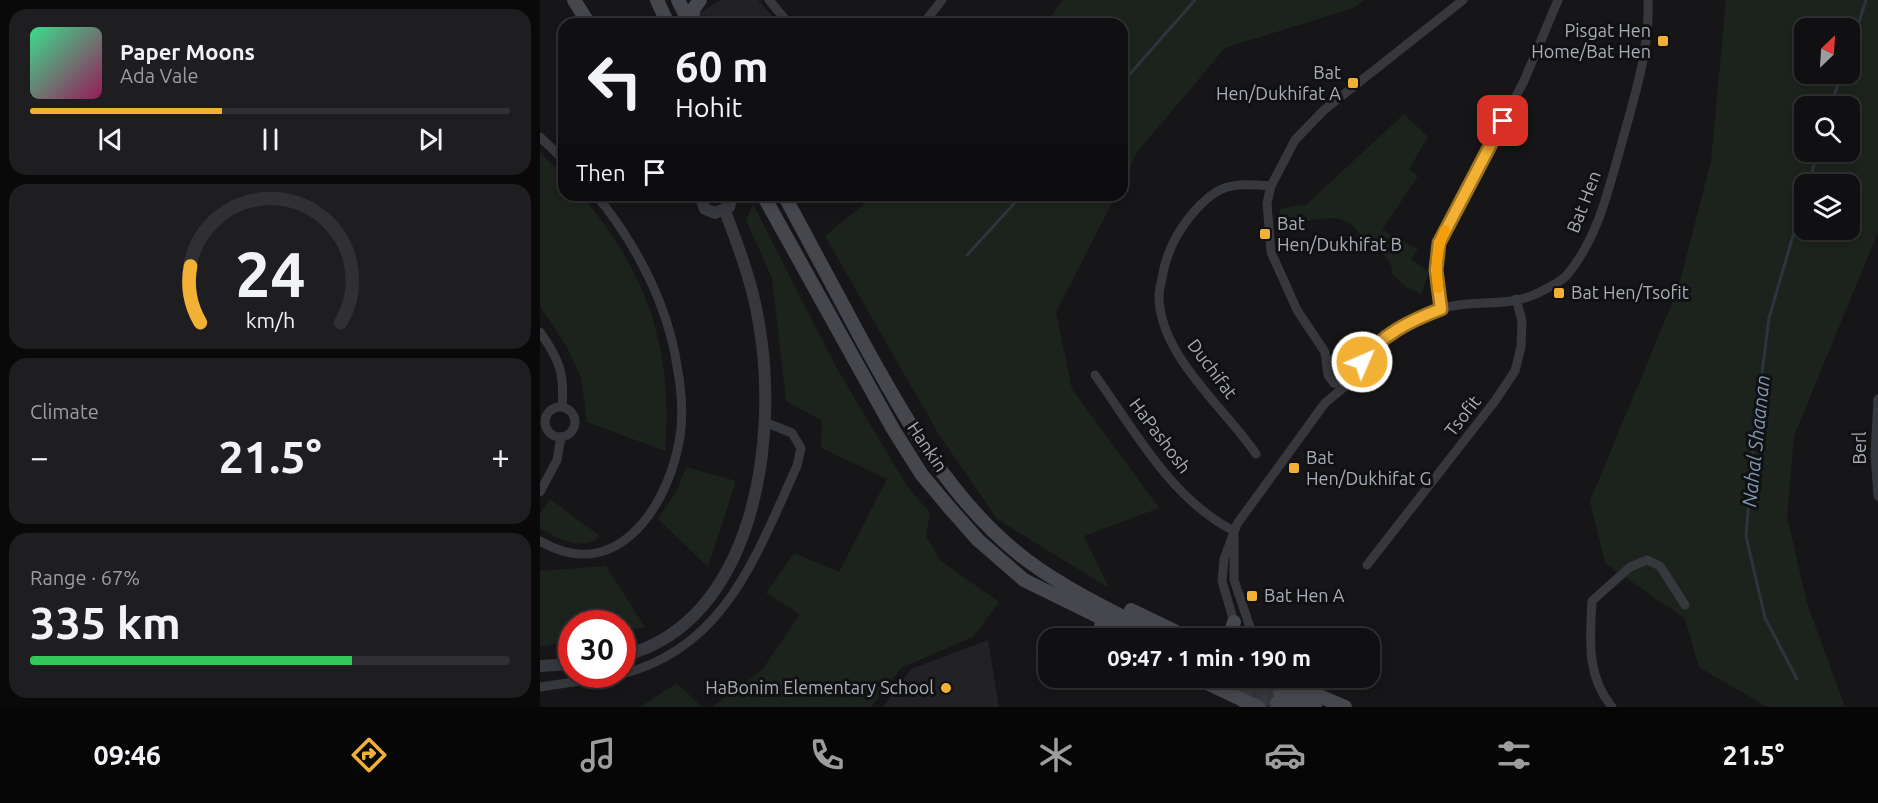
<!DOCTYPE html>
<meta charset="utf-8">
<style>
:root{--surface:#101012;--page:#1e1e20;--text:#f1f3f6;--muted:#9c9d9f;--line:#303032;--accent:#f2b134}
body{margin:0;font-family:Ubuntu,sans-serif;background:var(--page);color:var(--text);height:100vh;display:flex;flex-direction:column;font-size:22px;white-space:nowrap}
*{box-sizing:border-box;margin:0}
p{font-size:20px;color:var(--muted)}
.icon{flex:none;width:33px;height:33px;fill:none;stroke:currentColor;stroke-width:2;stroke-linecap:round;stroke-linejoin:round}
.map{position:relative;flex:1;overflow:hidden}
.drawer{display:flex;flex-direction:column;gap:9px;padding:9px;background:#09090a;width:540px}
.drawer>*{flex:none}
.banner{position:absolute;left:18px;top:18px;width:570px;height:183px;border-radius:18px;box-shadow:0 3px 9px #0003,0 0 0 2px var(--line);background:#101012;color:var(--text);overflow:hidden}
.needle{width:39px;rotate:25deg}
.buttons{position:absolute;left:1254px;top:18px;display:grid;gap:12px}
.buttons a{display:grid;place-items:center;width:66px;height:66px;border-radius:12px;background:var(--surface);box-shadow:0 3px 9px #0003,0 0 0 2px var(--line);font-size:30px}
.speed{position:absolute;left:18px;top:610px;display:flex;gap:12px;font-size:30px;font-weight:700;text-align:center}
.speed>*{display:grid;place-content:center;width:78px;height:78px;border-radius:50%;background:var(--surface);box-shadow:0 3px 9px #0003,0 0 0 2px var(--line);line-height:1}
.speed .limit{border:9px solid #d22;background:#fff;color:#111}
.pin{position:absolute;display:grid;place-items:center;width:51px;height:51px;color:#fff;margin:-26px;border-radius:12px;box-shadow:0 3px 9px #0006}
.me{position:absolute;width:66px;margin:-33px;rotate:45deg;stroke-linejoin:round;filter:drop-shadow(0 0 4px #0008)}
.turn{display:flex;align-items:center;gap:21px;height:126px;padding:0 18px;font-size:27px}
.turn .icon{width:78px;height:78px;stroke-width:2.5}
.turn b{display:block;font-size:42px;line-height:51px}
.then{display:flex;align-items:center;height:57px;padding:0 18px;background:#0003;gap:12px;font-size:22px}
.big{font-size:45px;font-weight:700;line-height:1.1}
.drawer .card{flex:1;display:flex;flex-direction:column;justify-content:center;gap:9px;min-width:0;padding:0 21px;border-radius:18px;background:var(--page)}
.drawer .dial{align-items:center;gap:0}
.dial svg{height:156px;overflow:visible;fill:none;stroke:var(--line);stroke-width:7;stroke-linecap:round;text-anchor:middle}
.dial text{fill:var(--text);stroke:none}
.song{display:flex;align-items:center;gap:18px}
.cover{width:72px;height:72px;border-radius:9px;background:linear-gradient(135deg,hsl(150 70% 55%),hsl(330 70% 35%))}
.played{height:6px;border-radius:3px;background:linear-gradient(90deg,var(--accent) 40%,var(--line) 40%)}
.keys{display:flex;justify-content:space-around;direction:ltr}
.heat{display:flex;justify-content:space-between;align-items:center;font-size:33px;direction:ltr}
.charge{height:9px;border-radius:4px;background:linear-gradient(90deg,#34c759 67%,var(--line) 0)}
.trip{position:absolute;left:498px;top:628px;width:342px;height:60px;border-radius:18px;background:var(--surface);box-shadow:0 3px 9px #0003,0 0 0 2px var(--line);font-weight:700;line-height:60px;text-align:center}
.menu{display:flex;height:96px;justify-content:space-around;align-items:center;background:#060607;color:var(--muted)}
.menu .icon{width:42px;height:42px}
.menu .active{color:var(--accent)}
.menu b{font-size:27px;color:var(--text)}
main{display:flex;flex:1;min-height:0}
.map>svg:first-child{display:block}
</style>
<main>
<section class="drawer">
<div class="card">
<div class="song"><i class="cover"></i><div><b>Paper Moons</b><p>Ada Vale</p></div></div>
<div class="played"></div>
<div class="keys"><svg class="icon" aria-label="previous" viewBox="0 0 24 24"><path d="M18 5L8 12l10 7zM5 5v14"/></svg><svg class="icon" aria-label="pause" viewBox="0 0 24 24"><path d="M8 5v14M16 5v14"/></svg><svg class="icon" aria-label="next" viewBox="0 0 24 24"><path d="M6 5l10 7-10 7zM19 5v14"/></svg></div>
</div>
<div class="card dial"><svg viewBox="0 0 100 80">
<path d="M14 69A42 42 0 1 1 86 69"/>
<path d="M14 69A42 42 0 0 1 9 40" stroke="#f2b134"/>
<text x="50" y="56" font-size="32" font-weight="700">24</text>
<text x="50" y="72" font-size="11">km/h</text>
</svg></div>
<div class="card"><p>Climate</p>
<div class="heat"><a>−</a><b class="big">21.5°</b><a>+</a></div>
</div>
<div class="card"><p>Range · 67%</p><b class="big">335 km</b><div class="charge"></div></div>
</section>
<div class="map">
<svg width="1338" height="707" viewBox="0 0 1338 707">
<rect width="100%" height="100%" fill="#161618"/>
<path fill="#222225" d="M181,0h37l21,24h-74l-6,-11z
M448,640l11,67h-116l28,-38z"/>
<path fill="#1c231d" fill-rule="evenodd" d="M523,0h301l-11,8 -128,40 -87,103 -16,32v-159h-77z
M1186,0h152v232l-84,204 -7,80 20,87 38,104h-78l-68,-40 -14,-48 -80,-56 -15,-62 88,-212 33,-128zM1264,28h46v46h-46zM1264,106h46v46h-46zM1264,184h46v46h-46z
M864,114l24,23 -19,32 9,7 -36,54 36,19 -7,10 18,13 -8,22 -15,-7 -14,-14c1,-14 -10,-20 -21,-27 -9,-6 -12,-15 -19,-21 -17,-15 -54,-1 -74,1l2,-17 27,-5z
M0,153l24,22v20h17c67,79 92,153 84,256l-78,-29 -6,-44 -14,-31 -27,-41z
M335,195h241l-60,117 16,77 87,119 -75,28 25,52 -112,-69 -59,-86 -113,-197z
M213,204l83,163 71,119 23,27 -4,23 15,25 58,41 -26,35 -72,31 -30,39h-159l50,-37 38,-56 -34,-21 28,-40 45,19 48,-93 -66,-31 1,-27 -36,-20 -14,-123 -26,-58z
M146,467l50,14 -28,86 -50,-48 20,-31z
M10,499l50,37c-18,16 -42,3 -60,-8v-14z
M66,566l39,61 -22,5 -1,-8h-50l-1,17 -31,6v-76z
M137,683l25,24h-62z"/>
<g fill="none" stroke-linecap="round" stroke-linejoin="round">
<path stroke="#2c353c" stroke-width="3" d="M1310,50l16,-50
M582,83l73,-83
M1291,106l10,-32
M1268,184l10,-32
M427,255l55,-60
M1257,679l-32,-61 -19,-82 8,-100 15,-118 35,-120"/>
<path stroke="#333438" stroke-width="14" stroke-dasharray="14 7" stroke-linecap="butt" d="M705,678l35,15
M689,681l48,22"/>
<path stroke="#37383d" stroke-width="9" d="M229,0l20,24
M383,24l19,-24
M0,137l24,23
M901,309l-5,-39 3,-27 85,-162 34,-81
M0,332c19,27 25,41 22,75
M810,356c32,-6 57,-35 88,-46 32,-12 71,-1 102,-18 8,-4 21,-10 27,-17 31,-37 42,-87 55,-133 13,-47 28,-93 26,-142
M788,364l12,-10 14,5
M555,375c40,56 76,124 139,156
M805,385l-11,-2 -6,-8 -3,-23 -28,-42 -26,-58 -4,-49 4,-17 24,-46 29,-30 139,-110
M1338,399l-3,56 3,41
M5 422a15 15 0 1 1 30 0a15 15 0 1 1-30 0Z
M716,454c-31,-46 -97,-99 -97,-158 0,-7 3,-16 4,-23 4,-21 12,-37 25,-54 27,-34 41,-37 83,-33
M0,492l17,-32 4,-23
M694,536v44l20,59
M0,541c73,43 124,-28 138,-94 6,-26 4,-55 -1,-81 -9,-61 -42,-124 -81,-171
M827,565l128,-164 20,-30 6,-24 1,-26 -6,-22
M699,639l-17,-58 2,-22 13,-35 88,-121 29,-24 17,-30
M82,674c104,-26 135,-121 175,-208l4,-18 -9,-15 -25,-10
M0,687l80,-12
M1072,707c-26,-32 -22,-67 -20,-106l38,-34 17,-7 13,6 25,39"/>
<path stroke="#37383d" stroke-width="12" d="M160,195l5,14 10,4 14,-6 3,-12
M82,656c134,-33 157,-220 137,-332 -6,-39 -20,-76 -34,-113
M0,666l32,-2
M705,707l2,-29
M721,707l3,-29"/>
<path stroke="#45474d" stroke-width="14" d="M34,0l15,24
M117,0l11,24
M138,0l12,24
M151,24l3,-16 6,-8
M223,195l130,234 29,46 26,31 30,34 46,40 120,59
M244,195c27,50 53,99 80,149 43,78 90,162 164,217 42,31 92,54 139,78
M591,610l60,29
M561,626l21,13
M689,639l5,-17
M656,678l62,29
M683,678l6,3
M737,678l68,29
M740,693l35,14
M737,703l11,4"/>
</g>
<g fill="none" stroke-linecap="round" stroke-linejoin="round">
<defs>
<path id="route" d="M822,362c18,-27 50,-42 79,-53l-5,-39 3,-27 64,-122"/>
</defs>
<use href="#route" stroke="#9d7322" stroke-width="15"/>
<use href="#route" stroke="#f2b134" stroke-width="10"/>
<path stroke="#f59e0b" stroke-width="10" d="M898,288c-2,-21 -2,-39 7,-58"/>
</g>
<g fill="#f2b134" stroke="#111113" stroke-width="2">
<rect x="1117" y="35" width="12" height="12" rx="3"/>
<rect x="807" y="77" width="12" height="12" rx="3"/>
<rect x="719" y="228" width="12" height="12" rx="3"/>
<rect x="1013" y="287" width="12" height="12" rx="3"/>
<rect x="748" y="462" width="12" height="12" rx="3"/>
<rect x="706" y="590" width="12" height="12" rx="3"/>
<circle cx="406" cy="688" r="6"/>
</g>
<g text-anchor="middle" stroke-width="6" stroke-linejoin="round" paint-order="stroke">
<g font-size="18" fill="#a8adb8" stroke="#111113" text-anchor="start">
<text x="1111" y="37" text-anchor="end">Pisgat Hen<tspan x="1111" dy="21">Home/Bat Hen</tspan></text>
<text x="801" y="79" text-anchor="end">Bat<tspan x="801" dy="21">Hen/Dukhifat A</tspan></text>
<text x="737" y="230">Bat<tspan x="737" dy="21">Hen/Dukhifat B</tspan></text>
<text x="1031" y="299">Bat Hen/Tsofit</text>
<text x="766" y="464">Bat<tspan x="766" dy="21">Hen/Dukhifat G</tspan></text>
<text x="724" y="602">Bat Hen A</text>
<text x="394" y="694" text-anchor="end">HaBonim Elementary School</text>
</g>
<g font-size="18" fill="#a8adb8" stroke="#111113">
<text transform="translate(1044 202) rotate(-69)" y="6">Bat Hen</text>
<text transform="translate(672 369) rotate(53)" y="6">Duchifat</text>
<text transform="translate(923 416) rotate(-52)" y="6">Tsofit</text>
<text transform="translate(620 436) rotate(53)" y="6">HaPashosh</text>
<text transform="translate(387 447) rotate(56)" y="6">Hankin</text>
<text transform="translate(1320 448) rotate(-90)" y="6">Berl</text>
</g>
<g font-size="20" font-style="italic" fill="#7f9bb3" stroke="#111113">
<text transform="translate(1216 441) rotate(-84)" y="7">Nahal Shaanan</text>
</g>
</g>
</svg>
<div class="buttons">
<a><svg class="needle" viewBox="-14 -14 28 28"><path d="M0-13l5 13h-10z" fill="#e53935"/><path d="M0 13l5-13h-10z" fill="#9c9d9f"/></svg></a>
<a><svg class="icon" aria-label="search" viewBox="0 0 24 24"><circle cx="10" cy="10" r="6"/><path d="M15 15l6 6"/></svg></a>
<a><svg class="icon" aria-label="layers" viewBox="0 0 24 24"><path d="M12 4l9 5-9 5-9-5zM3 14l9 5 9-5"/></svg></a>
</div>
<div class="speed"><div class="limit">30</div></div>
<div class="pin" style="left:963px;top:121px;background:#d93025"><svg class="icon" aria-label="arrive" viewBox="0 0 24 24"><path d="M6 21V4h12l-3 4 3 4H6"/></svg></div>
<svg class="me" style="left:822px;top:362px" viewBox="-20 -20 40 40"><circle r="17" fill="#f2b134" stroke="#fff" stroke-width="3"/><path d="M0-11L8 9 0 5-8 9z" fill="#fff"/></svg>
<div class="trip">09:47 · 1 min · 190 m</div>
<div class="banner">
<div class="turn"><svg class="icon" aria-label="left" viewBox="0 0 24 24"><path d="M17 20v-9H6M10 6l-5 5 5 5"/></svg><div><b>60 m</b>Hohit</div></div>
<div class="then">Then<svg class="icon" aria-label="arrive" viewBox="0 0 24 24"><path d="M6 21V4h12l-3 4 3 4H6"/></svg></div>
</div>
</div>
</main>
<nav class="menu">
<b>09:46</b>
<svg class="icon active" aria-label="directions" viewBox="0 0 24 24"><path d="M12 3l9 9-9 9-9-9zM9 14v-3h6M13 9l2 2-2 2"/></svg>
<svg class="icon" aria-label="music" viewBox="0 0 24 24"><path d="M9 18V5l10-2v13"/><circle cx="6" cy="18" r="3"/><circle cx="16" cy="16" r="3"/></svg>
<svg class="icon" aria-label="phone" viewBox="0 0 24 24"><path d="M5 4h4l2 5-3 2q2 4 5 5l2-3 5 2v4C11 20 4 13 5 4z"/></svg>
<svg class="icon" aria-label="climate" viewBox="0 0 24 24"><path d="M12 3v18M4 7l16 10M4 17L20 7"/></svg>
<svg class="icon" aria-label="car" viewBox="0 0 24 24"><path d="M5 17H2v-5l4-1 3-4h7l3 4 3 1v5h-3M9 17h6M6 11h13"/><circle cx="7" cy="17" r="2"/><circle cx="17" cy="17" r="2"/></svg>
<svg class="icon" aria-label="filters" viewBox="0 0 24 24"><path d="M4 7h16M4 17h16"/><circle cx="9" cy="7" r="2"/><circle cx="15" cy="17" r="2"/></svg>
<b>21.5°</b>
</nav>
